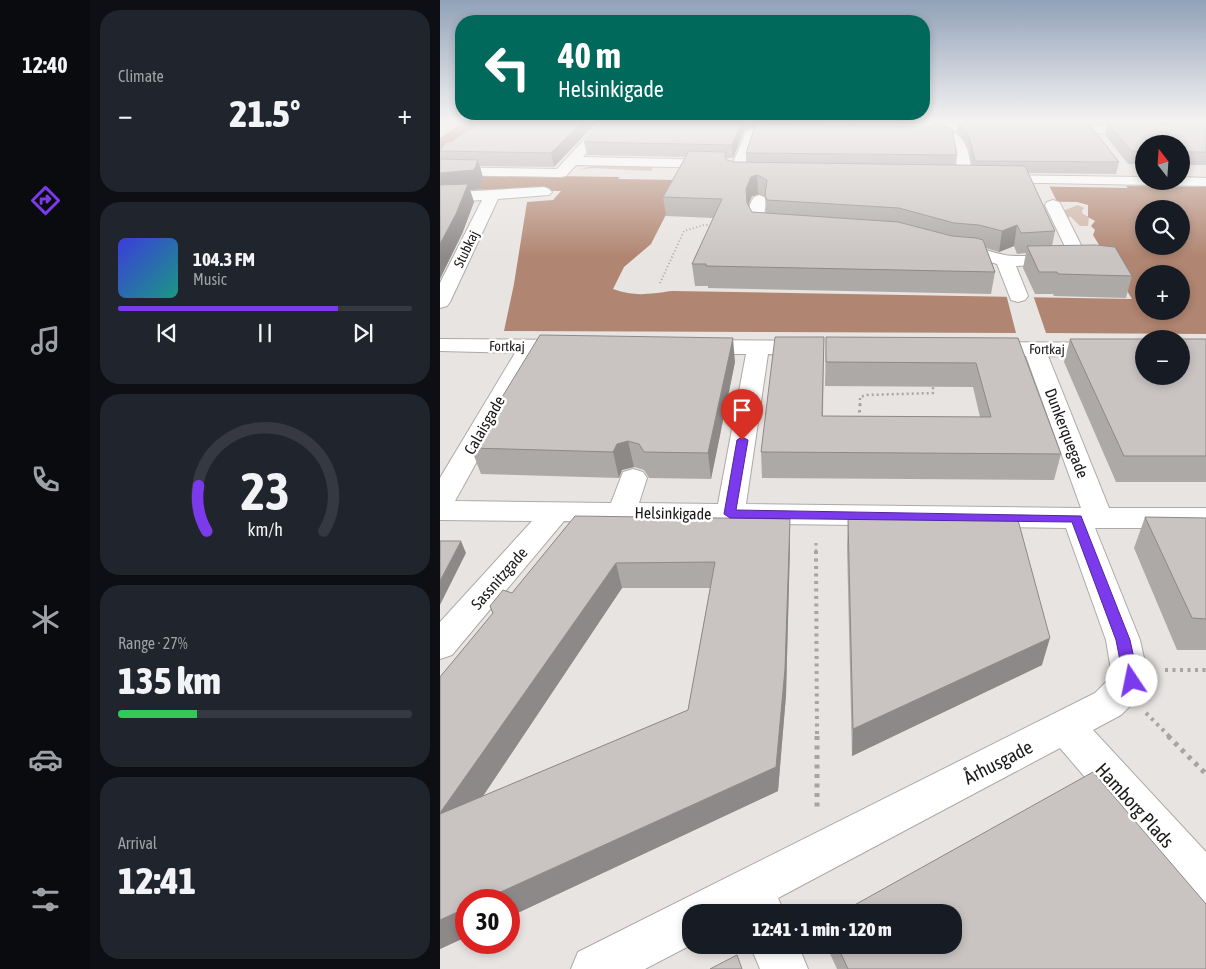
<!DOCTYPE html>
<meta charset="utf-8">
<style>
:root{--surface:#171b24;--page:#20242c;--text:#f1f3f6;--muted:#9ea1a6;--line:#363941;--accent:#7c3aed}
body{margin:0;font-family:"Asap Condensed",sans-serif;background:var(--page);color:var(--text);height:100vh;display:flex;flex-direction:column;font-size:19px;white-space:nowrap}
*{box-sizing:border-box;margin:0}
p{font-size:16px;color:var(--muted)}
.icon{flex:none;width:28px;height:28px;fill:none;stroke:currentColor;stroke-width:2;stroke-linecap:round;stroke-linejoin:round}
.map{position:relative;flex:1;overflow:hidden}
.side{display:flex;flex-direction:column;gap:10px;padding:10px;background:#0d0f14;width:350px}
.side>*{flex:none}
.top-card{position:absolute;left:15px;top:15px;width:475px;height:105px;border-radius:20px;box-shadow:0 2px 8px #0003;background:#00695c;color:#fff;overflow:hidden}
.needle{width:32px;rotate:343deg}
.buttons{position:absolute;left:695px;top:135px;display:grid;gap:10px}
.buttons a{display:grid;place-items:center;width:55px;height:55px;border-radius:50%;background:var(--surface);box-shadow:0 2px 8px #0003;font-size:25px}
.speed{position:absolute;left:15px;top:889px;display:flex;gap:10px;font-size:25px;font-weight:700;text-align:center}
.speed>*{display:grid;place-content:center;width:65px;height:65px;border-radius:50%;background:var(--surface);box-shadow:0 2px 8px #0003;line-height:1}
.speed .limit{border:8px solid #d22;background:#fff;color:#111}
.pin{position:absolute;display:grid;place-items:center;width:42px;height:42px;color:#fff;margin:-51px -21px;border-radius:50% 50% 50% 0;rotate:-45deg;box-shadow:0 0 5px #0007}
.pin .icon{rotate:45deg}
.me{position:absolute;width:55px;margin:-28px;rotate:349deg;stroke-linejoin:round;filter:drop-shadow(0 0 4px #0008)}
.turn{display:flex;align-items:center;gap:18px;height:105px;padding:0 20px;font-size:22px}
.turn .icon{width:65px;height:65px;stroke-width:2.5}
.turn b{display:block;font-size:35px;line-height:42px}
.big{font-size:38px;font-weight:800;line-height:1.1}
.side .tile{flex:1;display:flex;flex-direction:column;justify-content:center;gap:8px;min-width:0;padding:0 18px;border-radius:20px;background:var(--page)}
.side .dial{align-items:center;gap:0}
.dial svg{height:130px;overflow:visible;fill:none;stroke:var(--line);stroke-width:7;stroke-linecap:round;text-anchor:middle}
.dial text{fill:var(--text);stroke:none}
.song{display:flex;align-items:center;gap:15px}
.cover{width:60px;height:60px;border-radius:8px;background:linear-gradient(135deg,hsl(240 70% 55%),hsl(170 70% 35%))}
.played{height:5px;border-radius:2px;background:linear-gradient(90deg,var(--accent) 75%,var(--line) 75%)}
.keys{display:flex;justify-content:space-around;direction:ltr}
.heat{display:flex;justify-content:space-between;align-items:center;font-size:28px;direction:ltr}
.charge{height:8px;border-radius:4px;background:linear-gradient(90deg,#34c759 27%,var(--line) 0)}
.trip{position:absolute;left:242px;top:904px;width:280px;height:50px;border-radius:20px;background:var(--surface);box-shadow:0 2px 8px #0003;font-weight:800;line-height:50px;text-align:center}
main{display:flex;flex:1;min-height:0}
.tabs{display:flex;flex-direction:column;width:90px;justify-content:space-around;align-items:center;background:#090b0e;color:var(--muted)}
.tabs .icon{width:35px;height:35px}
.tabs .selected{color:var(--accent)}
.tabs b{font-size:22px;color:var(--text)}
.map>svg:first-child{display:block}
</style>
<main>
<nav class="tabs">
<b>12:40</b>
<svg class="icon selected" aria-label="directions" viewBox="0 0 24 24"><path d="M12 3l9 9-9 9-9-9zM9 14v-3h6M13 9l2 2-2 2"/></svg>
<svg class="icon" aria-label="music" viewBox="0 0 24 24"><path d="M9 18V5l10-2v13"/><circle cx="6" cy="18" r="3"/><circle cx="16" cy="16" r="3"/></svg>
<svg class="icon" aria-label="phone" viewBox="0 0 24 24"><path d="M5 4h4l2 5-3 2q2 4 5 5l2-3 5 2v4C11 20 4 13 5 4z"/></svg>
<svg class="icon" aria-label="climate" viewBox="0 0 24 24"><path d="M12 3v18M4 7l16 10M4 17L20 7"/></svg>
<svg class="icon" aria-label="car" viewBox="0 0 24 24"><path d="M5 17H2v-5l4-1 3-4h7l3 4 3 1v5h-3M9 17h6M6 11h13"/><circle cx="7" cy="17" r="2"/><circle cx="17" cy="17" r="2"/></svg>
<svg class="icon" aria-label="filters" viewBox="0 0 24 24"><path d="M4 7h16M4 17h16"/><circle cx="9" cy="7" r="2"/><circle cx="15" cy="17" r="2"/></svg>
</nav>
<section class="side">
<div class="tile"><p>Climate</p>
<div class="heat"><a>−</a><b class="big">21.5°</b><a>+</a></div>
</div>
<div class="tile">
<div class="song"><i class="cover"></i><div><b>104.3 FM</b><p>Music</p></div></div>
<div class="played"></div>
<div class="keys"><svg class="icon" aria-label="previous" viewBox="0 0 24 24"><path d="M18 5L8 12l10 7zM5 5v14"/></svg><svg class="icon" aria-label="pause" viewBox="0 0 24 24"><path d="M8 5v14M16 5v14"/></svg><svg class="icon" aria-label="next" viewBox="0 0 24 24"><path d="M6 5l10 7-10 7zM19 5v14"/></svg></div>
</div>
<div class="tile dial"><svg viewBox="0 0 100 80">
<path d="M14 69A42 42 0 1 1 86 69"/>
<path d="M14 69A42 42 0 0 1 9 41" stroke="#7c3aed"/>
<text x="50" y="56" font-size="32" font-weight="700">23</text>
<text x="50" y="72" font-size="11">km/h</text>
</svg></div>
<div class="tile"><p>Range · 27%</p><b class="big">135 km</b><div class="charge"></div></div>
<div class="tile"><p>Arrival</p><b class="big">12:41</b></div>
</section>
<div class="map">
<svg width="766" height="969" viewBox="0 0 766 969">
<rect width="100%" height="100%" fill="#e8e4e1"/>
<path fill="#d0b4a7" d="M151,166h63l-3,5 -58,-3 -15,2z
M638,205l6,3 -2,3 1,3 6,3 -1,9h-8l-9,-9 -9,-1 -2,-4z"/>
<path fill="#b08571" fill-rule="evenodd" d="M25,121h30l-55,42v-25z
M0,174l180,3 -2,2 510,9 -2,-2 80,1v155l-25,-3 -693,-1 39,-136 26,-2 8,-9 -121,-2zM236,195l401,7 11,3v12l7,4 -4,5 4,4 -2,5 39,64 -460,-8c-24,3 -36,6 -59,-2l11,-22 27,-23zM704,209h37v37h-37zM704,274h37v37h-37z"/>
<path fill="#e8e4e1" d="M590,185h19l9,19h-20z
M87,202l-13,82 -10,47 512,2 -10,-39 27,1 13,38 160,1v9h-25v-4h-37v3l-95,1 -564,-5 5,-16 -20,4 -8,-4 -2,-5 6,-6 8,-4 11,-3 10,1 29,-102z"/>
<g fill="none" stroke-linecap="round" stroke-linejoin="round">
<defs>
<path id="minor" d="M161,121h13l-31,36 137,3 7,4 -7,4 -144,-3 -10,11 -5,1 -121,-2v-8l117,2z
M337,121h15l-13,9 -24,7 -11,33 21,2 2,3 -2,3 -35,-1 -2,-3 18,-42z
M478,122l76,2 6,4 -6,4 -45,-1c21,5 20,29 24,47l-2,3h-10l-2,-3 -7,-36 -28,-12 -10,-1 -2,-3 2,-3z
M617,125l149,2v8l-153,-3 -2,-3 2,-3z
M553,175l151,2v4h37v-4l25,1v8l-218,-4 -2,-3 2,-3z
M104,187l5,2 3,3 -3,3 -51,4 -48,103 -3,4 -7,2v-25l42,-83 -42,3v-10z
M319,195l5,2 3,3 -3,14 2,7 22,1 2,4 -2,4h-35c-6,-10 -6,-24 1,-33z
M613,200l6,2 2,3 21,42 6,8 -5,7 -6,1 -61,3 12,30 -3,4 -7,2 -7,-2 -14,-36 -23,-7 -27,-3 -3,-4 3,-4c20,-5 38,5 58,9 16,3 46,-1 63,-2l-23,-48 2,-3z
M0,339l130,1 8,2 3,5 -3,5 -8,2 -33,-1 -82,148 156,2 12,-31 10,-3 10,3 4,6 -8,25 79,1 28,-150h-48l-8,-2 -3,-5 3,-5 8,-2 112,1 8,2 3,5 -3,5 -8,2 -42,-1 -22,150 331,4h4l-55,-152h-41l-8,-2 -3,-5 3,-5 8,-2 159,1v14l-96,-1 61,152h97v20h-111l45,112 9,41 -5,11 -23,23 -28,15 113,122v54l-16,-6 -130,-152 -282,150 6,14h-93v33l-46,24h-74l7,-17 517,-259 17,-17 -6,-36 -40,-112 -502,-7 -112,134 -12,4v-37l92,-101 -92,-1v-42l75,-125 -75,-2z
M310,945h48l10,24h-48z"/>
</defs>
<use href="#minor" stroke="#aea9a7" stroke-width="2"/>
<path stroke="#a8a4a2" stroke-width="1" stroke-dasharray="1 2" stroke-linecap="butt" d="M369,124l89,1
M0,129l12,-8"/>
<path stroke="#a8a4a2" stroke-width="2" stroke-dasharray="1 2.5" stroke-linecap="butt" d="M220,283l24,-52 20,-6h10"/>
<path stroke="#a8a4a2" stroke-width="2.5" stroke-dasharray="2 3" stroke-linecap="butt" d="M420,405v-8l7,-2 66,-2v-6"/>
<path stroke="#a8a4a2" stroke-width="3" stroke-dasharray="2.5 4" stroke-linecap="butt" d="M419,419l1,-15
M376,543v9"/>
<path stroke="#a8a4a2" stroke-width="4" stroke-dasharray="3 4.5" stroke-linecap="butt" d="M376,551l1,186
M725,670h41
M706,713l24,24"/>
<path stroke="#a8a4a2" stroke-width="5" stroke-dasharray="4 5.5" stroke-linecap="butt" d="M377,736v76
M728,736l38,38"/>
<use href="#minor" fill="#fff" fill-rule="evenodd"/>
</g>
<path fill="#ada9a7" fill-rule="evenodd" d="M41,121h117l-44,46 -74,-1 3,12 -4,11 -9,1 4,12 -12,32 -22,-79v-5z
M488,121h278v44h-25v-21h-37v20h-16l-23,-29 2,-11 -89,-1 101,39 -3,12 -88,-1 27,58 -3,15 80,30 -6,22 -72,-2 -1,-2h-18l-12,-26 3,-15 -9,1 -3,-8 -15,6 -13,-4 9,24 -4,22 -283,-6v-2h-13l-3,-22 21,-46 -47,-2 -3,-19 23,-40 -99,-2 -3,-13 181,-18 166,2 1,-5zM494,121l24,1 -1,10 11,15 4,19 -16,-1 1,-10zM314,127l-8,26v9h-12l-7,-2 -1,-2h7l11,-27zM318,193l7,4 1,16 -14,-1 -4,-6 4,-10z
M384,337l-1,79 157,1 -7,-30 -148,-1 1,-49 192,1 43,116 -7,26 -292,-2 -1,-26z
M630,339h136v143h-90l-52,-120z
M295,362l-24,117 -62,-1 -5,-8 -10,-3 -12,3 -3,8 -138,-4 -10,-26z
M135,516l215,29 -4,150 -8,96 -269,126v-17l-43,37 -26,12v-272l53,-63 -3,-8 22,-13zM182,588h88l-22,122 -205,86z
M705,517l61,1v132h-29l-43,-102z
M408,519l194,146 -190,91 -5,-210z
M386,945h128l252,24h-369z"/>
<path fill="#8d8988" d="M143,121h15l-44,46 -3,-14z
M302,121h28l-5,3v12l-1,-12 -20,7 -11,27 -1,-13z
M38,160l5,18 -4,11 -9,1 4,12 -12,32 -22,45v-106z
M317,175l1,18 -6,3 -5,12 -1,-19 5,-12z
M577,225l-3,21 -15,6 3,-21z
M293,338l2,24 -24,117 -3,-26z
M188,441l6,26 -12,3 -3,8 -6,-26 4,-8z
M350,519v26l-4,150 -8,96 -269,126v-17h-26l293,-133z
M21,541l5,12 -26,52v-24z
M176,563l6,25 -167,250 -15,-22v-3z
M610,638l-8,27 -190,91 1,-27z
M26,908v29l-26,12v-29z"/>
<path fill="#c9c4c2" stroke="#8d8988" d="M41,121h102l-32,32 -111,-2v-1l6,-8h5z
M163,121h139l-10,24 -148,-3z
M492,121l20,8 5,26 -211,-2 10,-29 9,-2 -1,2 169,3z
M518,121l131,3 30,38 -144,-1 -6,-25z
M668,123l98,2v27h-25v-8h-37v8l-13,-1z
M249,151l37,1 -1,4 2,4 7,2 291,4 30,65 -34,2 -4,-8 -15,6 -23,-6 -25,-2 -55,-15 -132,-8 -2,-5 2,-15 -10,-5 -6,2 -5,12 1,14 5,9 146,10 54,14 24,2 7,2 12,32 -289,-6v-2h-14l30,-65 -59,-2z
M0,159l38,1 -4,10 -34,3z
M28,184l-12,30 -16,30v-59z
M656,245l19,2 17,29 -74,-2 -1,-2h-18l-12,-26z
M100,335l193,3 -25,115 -64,-1 -5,-8 -11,-3 -11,3 -4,8 -142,-4z
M335,337h49l-2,79 169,1 -15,-54 -150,-1v-25l192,1 43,116 -300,-2z
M630,339h74v37h37v-37h25v117h-82z
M135,516l215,3 -5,150 -9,98 -293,133h-17v8l-26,12v-106l248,-104 27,-148 -99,1 -176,250v-136l53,-64 -3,-7 13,-16 9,3z
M705,517l61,1v101l-14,-1z
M408,519l170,1 32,118 -197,91z
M0,541h21l-21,40z
M653,772l113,132v65h-358l-11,-24h117v-33h-112z
M297,955l5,14h-32z"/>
<linearGradient id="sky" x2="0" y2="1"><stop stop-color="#91a1b8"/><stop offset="0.47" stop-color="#f5f3f2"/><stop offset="1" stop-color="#f5f3f2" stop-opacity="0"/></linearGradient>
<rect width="766" height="257" fill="url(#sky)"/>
<path fill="#7c3aed" stroke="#51269a" d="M302,437l6,3 -12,70 345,6 49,124 9,41 -2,4 -5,2 -6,-2 -2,-4 -8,-41 -44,-118 -342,-4 -6,-4 13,-74z"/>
<g text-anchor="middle" stroke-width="5" stroke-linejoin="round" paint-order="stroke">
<g font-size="14" fill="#1c1a19" stroke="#fff">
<text transform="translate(26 249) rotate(-64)" y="5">Stubkaj</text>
<text transform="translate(67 346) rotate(1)" y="5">Fortkaj</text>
<text transform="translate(607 349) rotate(1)" y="5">Fortkaj</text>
</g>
<g font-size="16" fill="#1c1a19" stroke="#fff">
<text transform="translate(44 425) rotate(-60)" y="6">Calaisgade</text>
<text transform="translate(627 433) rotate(69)" y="6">Dunkerquegade</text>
<text transform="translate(233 513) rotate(1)" y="6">Helsinkigade</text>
<text transform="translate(59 578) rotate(-49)" y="6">Sassnitzgade</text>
</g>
<g font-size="19" fill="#1c1a19" stroke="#fff">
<text transform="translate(558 762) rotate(-27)" y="7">Århusgade</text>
<text transform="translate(695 805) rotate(48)" y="7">Hamborg Plads</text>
</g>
</g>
</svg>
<div class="buttons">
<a><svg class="needle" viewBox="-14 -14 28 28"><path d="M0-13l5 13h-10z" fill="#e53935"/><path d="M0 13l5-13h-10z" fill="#9ea1a6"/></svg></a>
<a><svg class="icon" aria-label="search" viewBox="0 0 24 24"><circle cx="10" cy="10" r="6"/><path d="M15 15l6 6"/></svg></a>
<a>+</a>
<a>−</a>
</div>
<div class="speed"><div class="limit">30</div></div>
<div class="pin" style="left:302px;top:440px;background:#d93025"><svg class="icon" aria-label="arrive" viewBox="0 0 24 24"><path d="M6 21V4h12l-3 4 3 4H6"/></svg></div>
<svg class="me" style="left:692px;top:681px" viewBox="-20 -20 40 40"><circle r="19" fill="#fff"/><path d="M0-13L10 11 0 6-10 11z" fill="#7c3aed"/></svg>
<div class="trip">12:41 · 1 min · 120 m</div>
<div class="top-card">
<div class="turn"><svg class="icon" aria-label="left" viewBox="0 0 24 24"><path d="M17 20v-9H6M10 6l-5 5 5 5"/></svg><div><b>40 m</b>Helsinkigade</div></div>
</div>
</div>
</main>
